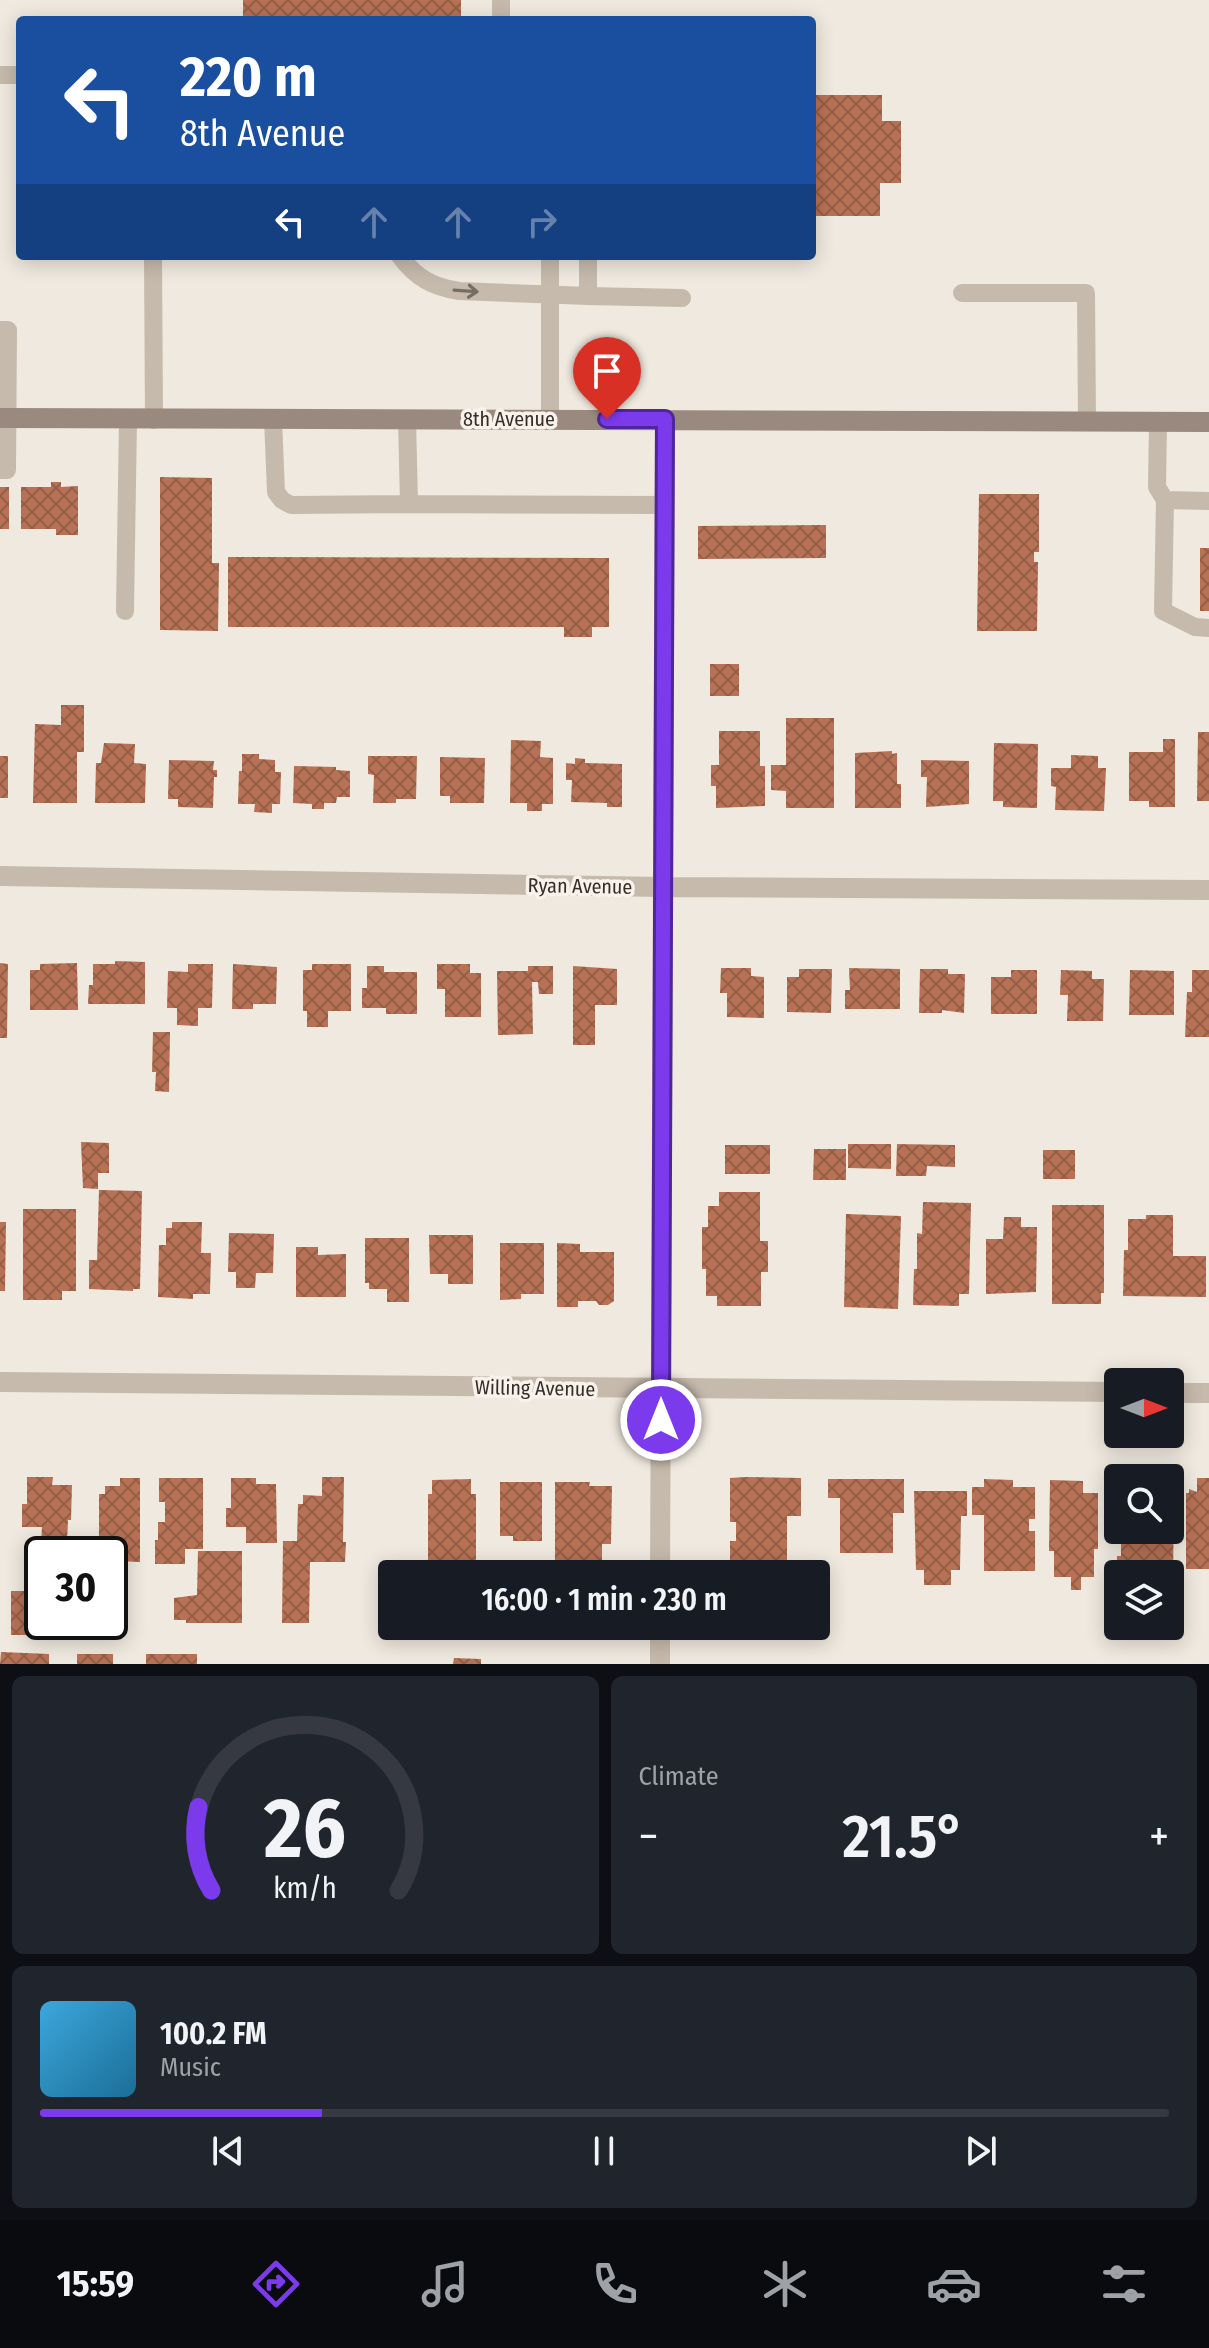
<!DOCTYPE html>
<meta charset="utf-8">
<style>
:root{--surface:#171b24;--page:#20242c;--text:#f1f3f6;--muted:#9ea1a6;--line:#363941;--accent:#7c3aed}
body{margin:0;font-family:"Fira Sans Condensed",sans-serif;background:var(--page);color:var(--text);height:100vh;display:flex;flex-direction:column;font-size:30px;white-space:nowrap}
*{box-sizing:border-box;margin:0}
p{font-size:26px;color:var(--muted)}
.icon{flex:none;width:44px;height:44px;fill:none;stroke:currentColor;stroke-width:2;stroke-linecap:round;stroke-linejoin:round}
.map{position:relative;height:1664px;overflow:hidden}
.details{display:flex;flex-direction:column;gap:12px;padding:12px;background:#0d0f14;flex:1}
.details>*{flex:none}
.banner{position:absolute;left:16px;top:16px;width:800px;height:244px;border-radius:8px;box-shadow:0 4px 20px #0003;background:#1a4fa0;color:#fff;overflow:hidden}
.needle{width:52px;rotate:90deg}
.fabs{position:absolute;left:1104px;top:1368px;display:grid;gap:16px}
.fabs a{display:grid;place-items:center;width:80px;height:80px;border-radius:8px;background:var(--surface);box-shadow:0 4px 20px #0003;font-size:40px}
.speed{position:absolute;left:24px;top:1536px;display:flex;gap:16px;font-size:40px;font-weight:700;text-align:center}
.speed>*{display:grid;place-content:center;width:104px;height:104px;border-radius:50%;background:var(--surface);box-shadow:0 4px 20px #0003;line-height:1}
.speed .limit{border:4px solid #111;border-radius:12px;background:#fff;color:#111}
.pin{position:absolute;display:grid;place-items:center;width:68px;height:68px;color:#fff;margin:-82px -34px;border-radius:50% 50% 50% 0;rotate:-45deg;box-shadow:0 0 8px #0007}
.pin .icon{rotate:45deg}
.me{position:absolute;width:88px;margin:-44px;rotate:0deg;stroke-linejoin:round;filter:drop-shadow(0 0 6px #0008)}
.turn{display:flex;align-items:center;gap:28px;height:168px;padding:0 32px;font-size:36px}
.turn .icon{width:104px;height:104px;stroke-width:2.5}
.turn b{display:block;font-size:56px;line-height:68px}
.lanes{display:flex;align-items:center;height:76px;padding:0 32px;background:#0003;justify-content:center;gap:40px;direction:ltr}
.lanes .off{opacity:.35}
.big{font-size:60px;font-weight:600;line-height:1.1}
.details .card{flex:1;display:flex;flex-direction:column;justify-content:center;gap:12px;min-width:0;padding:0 28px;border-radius:12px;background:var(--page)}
.details .dial{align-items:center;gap:0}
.dial svg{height:208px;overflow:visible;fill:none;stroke:var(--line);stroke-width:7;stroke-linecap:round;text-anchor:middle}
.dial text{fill:var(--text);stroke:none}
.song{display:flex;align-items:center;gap:24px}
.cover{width:96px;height:96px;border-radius:12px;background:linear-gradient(135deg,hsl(200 70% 55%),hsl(200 70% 35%))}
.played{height:8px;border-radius:4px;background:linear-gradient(90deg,var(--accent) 25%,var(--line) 25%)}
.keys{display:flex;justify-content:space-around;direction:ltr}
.heat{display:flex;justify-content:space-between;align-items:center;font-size:44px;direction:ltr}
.details .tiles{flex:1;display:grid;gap:12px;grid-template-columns:1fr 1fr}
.card:last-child{grid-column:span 2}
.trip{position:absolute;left:378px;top:1560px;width:452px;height:80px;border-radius:8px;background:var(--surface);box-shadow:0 4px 20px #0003;font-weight:600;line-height:80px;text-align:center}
.dock{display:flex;height:128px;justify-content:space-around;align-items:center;background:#090b0e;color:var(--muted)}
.dock .icon{width:56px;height:56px}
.dock .on{color:var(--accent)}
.dock b{font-size:36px;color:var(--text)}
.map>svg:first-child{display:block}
</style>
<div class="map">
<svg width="1209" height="1664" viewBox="0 0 1209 1664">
<defs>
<pattern id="building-cross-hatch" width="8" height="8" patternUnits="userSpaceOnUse" patternTransform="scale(2)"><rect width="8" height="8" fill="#b77255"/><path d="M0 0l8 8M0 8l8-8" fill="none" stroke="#965e47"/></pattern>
</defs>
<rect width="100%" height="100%" fill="#f0e9df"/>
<path fill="url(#building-cross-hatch)" d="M243,0h218v20h-218z
M812,95h70v26h19v62h-21v33h-68z
M160,477l52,1v85h7l-1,68 -58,-1z
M51,482h10v5l17,-1v49h-22v-6h-35v-42h30z
M0,487h9v42h-9z
M979,494h60v58h-5v10h4l-1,69h-60z
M826,525v33l-128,1v-33z
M1200,548h9v63h-9z
M228,557l381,1v69h-17v10h-28v-10h-336z
M710,664h29v32h-29z
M61,705h23v47h-7v51h-44l2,-79 26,1z
M786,718h48v90h-48v-17l-15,-1v-25h15z
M719,731h41v35h5v40l-49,2v-22h-5v-21h8z
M1198,732h11v69h-12z
M1163,739h12v68h-26v-6h-20v-49h34z
M511,740l30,1 -1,16 13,1v46h-11v7h-15v-8h-17z
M104,743l31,1 -1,19 12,1 -1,39h-50l1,-40h5z
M994,743l44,1 -1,64 -34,-1v-6h-10z
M892,751v3l5,-1v31h4v24h-46v-55z
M242,754h17v5l16,1v12h6l-1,32h-8v9l-18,-1 1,-8h-17l1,-33h3z
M1071,755l27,1v12h8l-2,43 -49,-1 1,-23 -5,-1v-18h20z
M0,756h8v42h-8z
M368,756h49l-1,43h-20v4h-23l1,-28 -6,-1z
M440,757l45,1 -1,45h-34v-7h-10z
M575,758l10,1v4l37,1v43h-15v-4l-36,-1 1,-22h-6v-17l9,1z
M169,760l45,1 -1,9h4v7h-3l-1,31 -35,-1v-8h-10z
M921,760l48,1v43l-43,3 1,-30h-6z
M294,766l42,1v3l14,1v26h-13l-1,6h-12v6h-12v-5l-19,-1z
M115,961l30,1v42h-57l1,-19h4v-21h22z
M0,963l8,1 -1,74h-7z
M77,963l1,47h-48v-40h10v-6z
M188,964h25l-1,44h-14v18l-21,-1v-17h-10l1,-37 20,1z
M233,964l44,3 -1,37h-23v5h-21z
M312,964h39v47h-23v16h-21v-16h-4v-41h9z
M437,964h33v9h11v44h-36v-28h-8z
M367,966h17v6h33v42h-31v-6h-24v-20h5z
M528,966h25v28h-14l-1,-12h-6l1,52 -35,1 -1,-64h31z
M573,966l44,3v36h-22v40h-22z
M721,968h30v8l13,1v41l-37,-1v-24h-7z
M849,968l51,1v40h-55v-19h5z
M799,969h33l-1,44 -44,-1v-35h12z
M920,969h28v5h17l-1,39 -22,-3v3h-23z
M1011,970h26v44h-46v-37h20z
M1061,970l31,1v8h12l-1,42h-36l1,-26h-8z
M1130,970l44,1v44h-45z
M1192,970h17v67h-24l2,-45h5z
M153,1032h17l-1,60 -14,-1 1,-19h-4z
M81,1142l28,1v30h-11v16l-15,-1z
M848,1144h43v25l-43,-1z
M897,1144l58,1v22l-28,-1 -1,10h-30z
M725,1145h45v29h-45z
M814,1149h32v31h-33z
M1043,1150h32v29h-32z
M99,1190l43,1 -2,98h-7v2l-44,-2v-29h8z
M719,1192h41v49h8v31h-7v34h-44v-10h-11v-27h-4v-42h6v-21h11z
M923,1202l48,1 -2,91h-10v12l-46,-1 1,-36h3v-36l5,1z
M1052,1205h52v88h-3v11h-49z
M23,1209h53v82h-14v9h-39z
M846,1214l55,2 -3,93 -54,-2z
M1146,1215h27v41h33v41l-83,-1 1,-46h4v-31h18z
M1004,1217h17v10h16l-1,65 -50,2v-55h17z
M0,1222h6l-1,69h-5z
M172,1222h30l-1,31h10l-1,41h-17v5l-35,-2 1,-52h7v-17h6z
M229,1233l45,1 -1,39h-17l-1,15h-19v-16h-8z
M429,1235h44v49h-25v-10h-18z
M365,1238h44v64h-22v-13h-18v-6h-4z
M500,1243h44v51h-23v5l-21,1z
M557,1243l23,1v8h34v49l-6,4h-9l-3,-4h-18v6h-21z
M296,1247h22v8l28,-1v43h-50z
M27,1477h26l-1,8h20l-1,35h-3l-1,23h-26l1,-16h-20v-23h5z
M322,1477h22l-1,65h3l-1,20h-35l-1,61h-27l1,-82h14l1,-37h5v-9l19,1z
M745,1477l56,1v38h-14v58l-57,-1v-32h6v-19h-6v-44z
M120,1478h20v84l-24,-1v-22h-17v-45h6v-8h15z
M159,1478h44v71h-18v15h-30v-24h3v-18h7v-20h-6z
M231,1478h25v6h20l1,59h-31v-16h-20v-19h5z
M1197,1478h12v91h-23v-76h3v-4l8,3z
M471,1479v15h5v72h-13v8h-27v-8h-8v-72h4v-14z
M828,1479h76v34h-11v40h-53v-55h-12z
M984,1479l29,1v7h22v32h-6v12h6v40h-51v-56h-12v-28h12z
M1050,1480l33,1v12h15v56h-4v28h-13v13h-10v-13h-17v-26h-5z
M500,1482h42v59h-29v-5h-13z
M555,1482h35l-1,4h23l-1,58h-9v17l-47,-1z
M1113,1489h5v41h52v-40h4l-1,92h-3v-8h-53v-18h4v-19h-8z
M914,1491h53v25h-6l-1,54h-9v15h-27v-15h-8z
M198,1551h44v72h-56v-3h-12v-22l23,-3z
M11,1591h26v44h-26z
M386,1598h6v30h-6z
M1,1652l48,2v10h-49z
M77,1654h36v10h-36z
M146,1654h51v10h-51z
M454,1658l27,1v5h-28z"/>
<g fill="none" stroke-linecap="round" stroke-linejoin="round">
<path stroke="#c6baac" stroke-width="18" d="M501,0v20
M0,75h20
M153,256l1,164
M400,256c16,22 33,31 59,35l129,5
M550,256v163
M588,256v40l94,2
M962,293h124l1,129
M0,330h8l-1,140h-7
M273,419l3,73 6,8 9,5 118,-1
M407,419l2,85 256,1
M1158,422l-1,65 8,13 44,1
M1165,500l-2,111 32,16 14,1
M125,611l3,-192"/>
<path stroke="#c6baac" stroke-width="20" d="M0,876l664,11 545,3
M0,1382l1118,10
M1170,1393h39
M660,1574l5,-1155
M660,1664v-38"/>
<path stroke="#9a897e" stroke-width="20" d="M0,418l1209,4"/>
</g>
<defs><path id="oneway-shaft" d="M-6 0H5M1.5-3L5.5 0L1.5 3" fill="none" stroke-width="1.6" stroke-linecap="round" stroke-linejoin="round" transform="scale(2)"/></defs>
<use stroke="#766d64" href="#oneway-shaft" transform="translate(466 291) rotate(4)"/>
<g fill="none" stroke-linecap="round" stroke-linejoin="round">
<defs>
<path id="route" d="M607,419h58l-4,1001"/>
</defs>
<use href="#route" stroke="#51269a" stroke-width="20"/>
<use href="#route" stroke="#7c3aed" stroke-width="14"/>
</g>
<g text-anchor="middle" stroke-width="7" stroke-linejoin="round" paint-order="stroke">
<g font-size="20" fill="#352e2a" stroke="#f8f2eb">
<text x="509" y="426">8th Avenue</text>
<text transform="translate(580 886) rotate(1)" y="7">Ryan Avenue</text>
<text transform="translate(535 1388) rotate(1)" y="7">Willing Avenue</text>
</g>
</g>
</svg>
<div class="fabs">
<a><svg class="needle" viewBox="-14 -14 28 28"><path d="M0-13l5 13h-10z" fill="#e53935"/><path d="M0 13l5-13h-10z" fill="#9ea1a6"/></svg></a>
<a><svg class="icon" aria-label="search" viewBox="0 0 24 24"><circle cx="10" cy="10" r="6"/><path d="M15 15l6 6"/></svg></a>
<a><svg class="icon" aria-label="layers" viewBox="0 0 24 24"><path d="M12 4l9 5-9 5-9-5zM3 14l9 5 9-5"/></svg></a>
</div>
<div class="speed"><div class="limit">30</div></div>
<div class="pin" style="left:607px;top:419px;background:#d93025"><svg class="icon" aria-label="arrive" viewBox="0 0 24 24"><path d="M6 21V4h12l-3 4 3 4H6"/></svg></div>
<svg class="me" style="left:661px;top:1420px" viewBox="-20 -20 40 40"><circle r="17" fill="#7c3aed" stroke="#fff" stroke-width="3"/><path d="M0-11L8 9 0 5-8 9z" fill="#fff"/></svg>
<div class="trip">16:00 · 1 min · 230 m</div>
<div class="banner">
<div class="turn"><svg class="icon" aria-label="left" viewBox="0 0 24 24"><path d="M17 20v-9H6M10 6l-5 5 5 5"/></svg><div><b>220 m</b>8th Avenue</div></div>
<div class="lanes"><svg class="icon" aria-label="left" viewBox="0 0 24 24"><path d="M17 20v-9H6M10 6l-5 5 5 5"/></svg><svg class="icon off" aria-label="ahead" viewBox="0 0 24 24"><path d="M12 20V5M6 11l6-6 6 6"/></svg><svg class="icon off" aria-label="ahead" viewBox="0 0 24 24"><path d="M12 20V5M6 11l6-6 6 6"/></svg><svg class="icon off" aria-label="right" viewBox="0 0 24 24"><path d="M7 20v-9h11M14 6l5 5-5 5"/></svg></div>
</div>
</div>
<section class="details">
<div class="tiles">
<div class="card dial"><svg viewBox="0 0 100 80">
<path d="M14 69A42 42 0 1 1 86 69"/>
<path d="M14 69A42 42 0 0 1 9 37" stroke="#7c3aed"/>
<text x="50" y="56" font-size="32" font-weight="700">26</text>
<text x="50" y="72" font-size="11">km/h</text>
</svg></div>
<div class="card"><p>Climate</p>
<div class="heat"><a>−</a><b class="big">21.5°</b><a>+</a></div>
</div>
<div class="card">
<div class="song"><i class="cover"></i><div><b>100.2 FM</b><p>Music</p></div></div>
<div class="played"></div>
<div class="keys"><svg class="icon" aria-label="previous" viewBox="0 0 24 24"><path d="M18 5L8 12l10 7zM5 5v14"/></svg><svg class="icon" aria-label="pause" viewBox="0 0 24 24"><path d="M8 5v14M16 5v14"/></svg><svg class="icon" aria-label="next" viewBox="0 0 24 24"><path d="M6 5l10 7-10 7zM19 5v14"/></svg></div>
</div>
</div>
</section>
<nav class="dock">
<b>15:59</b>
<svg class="icon on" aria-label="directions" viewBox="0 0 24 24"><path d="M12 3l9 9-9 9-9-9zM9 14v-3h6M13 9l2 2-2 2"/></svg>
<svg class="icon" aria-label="music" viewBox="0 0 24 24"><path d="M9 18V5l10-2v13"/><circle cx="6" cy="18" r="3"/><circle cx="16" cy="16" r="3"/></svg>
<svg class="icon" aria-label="phone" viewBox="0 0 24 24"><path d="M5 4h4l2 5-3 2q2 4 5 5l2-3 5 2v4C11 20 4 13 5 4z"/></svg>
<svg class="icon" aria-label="climate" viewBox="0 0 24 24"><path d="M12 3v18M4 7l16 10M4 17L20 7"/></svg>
<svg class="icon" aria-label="car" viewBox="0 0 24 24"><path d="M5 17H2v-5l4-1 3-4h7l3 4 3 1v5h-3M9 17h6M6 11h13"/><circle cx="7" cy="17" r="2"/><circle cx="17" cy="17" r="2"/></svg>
<svg class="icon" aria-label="filters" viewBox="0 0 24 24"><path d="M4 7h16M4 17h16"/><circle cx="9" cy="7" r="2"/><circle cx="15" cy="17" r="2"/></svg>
</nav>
